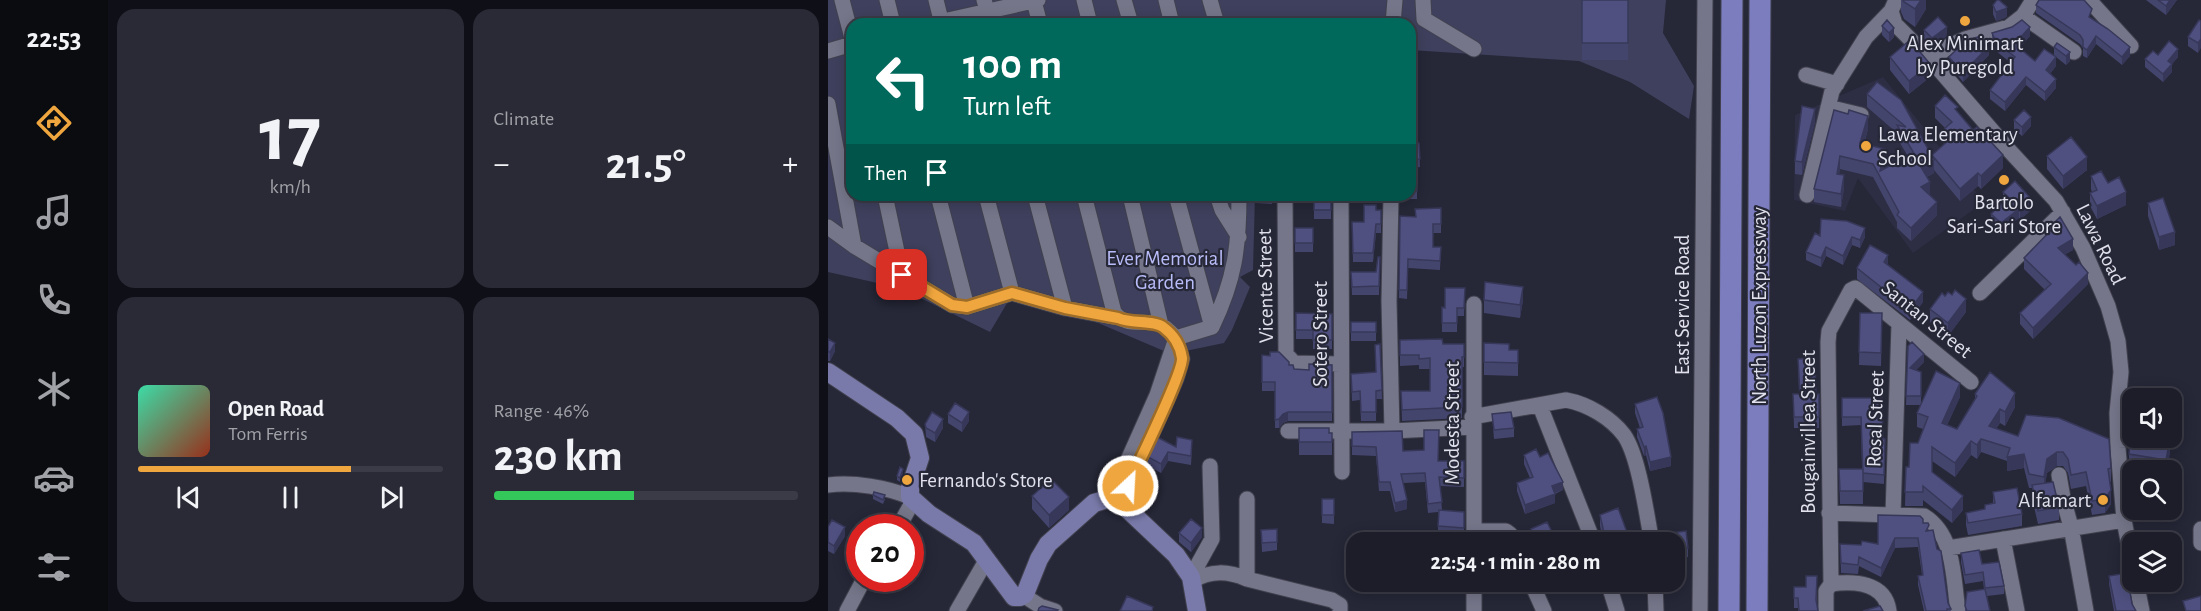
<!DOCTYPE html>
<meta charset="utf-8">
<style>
:root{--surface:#1c1d29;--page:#292a35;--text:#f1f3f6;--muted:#a0a2a8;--line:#3a3b46;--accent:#f0a63e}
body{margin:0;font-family:"Alegreya Sans",sans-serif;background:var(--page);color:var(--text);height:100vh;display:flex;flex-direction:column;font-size:22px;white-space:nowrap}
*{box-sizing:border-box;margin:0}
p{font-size:20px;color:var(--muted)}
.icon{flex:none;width:33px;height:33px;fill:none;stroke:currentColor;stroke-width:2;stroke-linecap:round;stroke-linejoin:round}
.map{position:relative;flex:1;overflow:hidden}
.drawer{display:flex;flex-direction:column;gap:9px;padding:9px;background:#0f1017;width:720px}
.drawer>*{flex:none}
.hud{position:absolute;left:18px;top:18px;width:570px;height:183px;border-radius:18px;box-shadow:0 3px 15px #0003,0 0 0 2px var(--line);background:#00695c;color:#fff;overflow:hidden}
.controls{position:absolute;left:1294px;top:388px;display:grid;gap:12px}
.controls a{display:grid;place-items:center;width:60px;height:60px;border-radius:12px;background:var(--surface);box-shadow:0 3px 15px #0003,0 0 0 2px var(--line);font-size:30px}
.speed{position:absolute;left:18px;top:514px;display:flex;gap:12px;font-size:30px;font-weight:700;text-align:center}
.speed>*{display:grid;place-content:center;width:78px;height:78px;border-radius:50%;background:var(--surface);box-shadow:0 3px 15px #0003,0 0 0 2px var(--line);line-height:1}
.speed .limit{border:9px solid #d22;background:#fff;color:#111}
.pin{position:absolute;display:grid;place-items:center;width:51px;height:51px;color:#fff;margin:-26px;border-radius:12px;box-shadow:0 3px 9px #0006}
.me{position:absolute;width:66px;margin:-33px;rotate:25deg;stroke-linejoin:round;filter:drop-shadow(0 0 4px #0008)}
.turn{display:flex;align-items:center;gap:21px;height:126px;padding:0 18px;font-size:27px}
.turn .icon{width:78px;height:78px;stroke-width:2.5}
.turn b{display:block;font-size:42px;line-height:51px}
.then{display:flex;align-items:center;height:57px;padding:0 18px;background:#0003;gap:12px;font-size:22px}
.big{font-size:45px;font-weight:700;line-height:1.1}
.drawer .card{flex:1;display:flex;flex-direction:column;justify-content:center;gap:9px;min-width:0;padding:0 21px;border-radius:18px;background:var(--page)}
.drawer .dial{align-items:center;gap:0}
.dial b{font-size:78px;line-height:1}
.song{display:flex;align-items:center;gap:18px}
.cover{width:72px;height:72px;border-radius:9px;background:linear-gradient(135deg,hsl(160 70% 55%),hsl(10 70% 35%))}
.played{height:6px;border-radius:3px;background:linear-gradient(90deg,var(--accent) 70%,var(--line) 70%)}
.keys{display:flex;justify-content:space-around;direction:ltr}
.heat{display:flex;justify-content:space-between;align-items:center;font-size:33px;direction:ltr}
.charge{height:9px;border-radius:4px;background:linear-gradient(90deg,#34c759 46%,var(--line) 0)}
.drawer .tiles{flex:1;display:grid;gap:9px;grid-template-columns:repeat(2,1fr)}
.trip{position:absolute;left:518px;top:532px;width:339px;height:60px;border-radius:18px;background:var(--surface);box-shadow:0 3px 15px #0003,0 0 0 2px var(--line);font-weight:700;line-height:60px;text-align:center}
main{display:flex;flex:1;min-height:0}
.menu{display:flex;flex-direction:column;width:108px;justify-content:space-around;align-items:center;background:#0b0c10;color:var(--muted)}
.menu .icon{width:42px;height:42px}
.menu .current{color:var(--accent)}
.menu b{font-size:27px;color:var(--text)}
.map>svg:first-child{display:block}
</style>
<main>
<nav class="menu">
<b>22:53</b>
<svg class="icon current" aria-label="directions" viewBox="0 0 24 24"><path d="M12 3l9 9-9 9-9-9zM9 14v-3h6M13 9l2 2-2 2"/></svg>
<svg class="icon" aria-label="music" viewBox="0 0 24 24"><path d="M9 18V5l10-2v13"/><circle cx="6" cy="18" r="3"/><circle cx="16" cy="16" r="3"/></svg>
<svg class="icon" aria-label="phone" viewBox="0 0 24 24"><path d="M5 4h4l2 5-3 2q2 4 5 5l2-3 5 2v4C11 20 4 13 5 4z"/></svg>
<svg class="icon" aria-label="climate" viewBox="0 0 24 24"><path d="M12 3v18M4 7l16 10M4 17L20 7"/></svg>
<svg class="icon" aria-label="car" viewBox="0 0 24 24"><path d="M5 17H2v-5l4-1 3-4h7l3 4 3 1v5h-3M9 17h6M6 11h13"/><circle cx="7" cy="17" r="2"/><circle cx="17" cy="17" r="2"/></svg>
<svg class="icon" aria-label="filters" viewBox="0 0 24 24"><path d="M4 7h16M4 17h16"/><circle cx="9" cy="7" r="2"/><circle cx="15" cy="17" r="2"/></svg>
</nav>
<section class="drawer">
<div class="tiles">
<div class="card dial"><b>17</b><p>km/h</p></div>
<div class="card"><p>Climate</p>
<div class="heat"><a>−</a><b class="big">21.5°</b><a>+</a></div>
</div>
<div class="card">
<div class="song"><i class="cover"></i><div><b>Open Road</b><p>Tom Ferris</p></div></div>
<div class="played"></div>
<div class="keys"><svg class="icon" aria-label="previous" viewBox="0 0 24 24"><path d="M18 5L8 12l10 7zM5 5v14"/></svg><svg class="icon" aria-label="pause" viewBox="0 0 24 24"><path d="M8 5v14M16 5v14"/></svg><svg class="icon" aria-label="next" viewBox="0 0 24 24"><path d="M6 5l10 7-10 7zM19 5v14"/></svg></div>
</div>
<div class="card"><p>Range · 46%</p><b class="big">230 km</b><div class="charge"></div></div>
</div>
</section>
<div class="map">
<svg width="1373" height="611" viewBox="0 0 1373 611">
<rect width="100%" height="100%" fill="#262737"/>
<path fill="#2d2e44" d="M1055,77l101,125 -71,51 -55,-75 -13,33 -51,-11 1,-85z"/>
<path fill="#3f405d" d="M0,0h838l-3,33 31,53 -5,33 -59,-37 -51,-21 -169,-11v-26h-558v171h403l-2,75 -13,7 10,10 -18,43 -8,13 -53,11 -155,-66 -26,44 -90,-44 -72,-16z"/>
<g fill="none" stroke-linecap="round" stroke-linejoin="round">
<defs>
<path id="minor" d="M14,0l10,38
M59,0l6,24
M108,0l6,24
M156,0l7,24
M256,0l6,24
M296,0l7,24
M338,0l6,24
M382,0l7,24
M595,0l1,19 50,30
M1068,0l-5,11 4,13 36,36 77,89 48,52 27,47 25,58 10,35 3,31 -4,41 1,35 6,72 9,47
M1261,0l42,46
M206,1l6,23
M1195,16l51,36
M102,24l108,-24
M565,24l2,-24
M0,51l24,-7
M1103,60l18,-14 16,-7 44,-12 14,-11 10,-16
M978,75l31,9
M0,104l26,142
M1000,107l33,8
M57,195l17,80
M110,195l29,112
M158,195l26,98
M207,195l30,113
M256,195l30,117c12,17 31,6 47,13 5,2 11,9 15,13l36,-11c23,-48 27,-80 27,-132
M302,195l31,130
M348,195l36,132
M389,195l5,15 17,27
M457,195l1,159 8,9 47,1
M513,195l1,277
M563,195l-2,106 3,130
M979,195l25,-104 34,-54 25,-26
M0,227l26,19 98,59 15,2 45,-14 53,15 53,10
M1152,293l83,-81
M712,406l54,137
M644,417l94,-17c22,4 45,18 58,35 15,21 23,82 28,108
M460,431h104l81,-4
M1231,475l4,23 8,29 15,84
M0,485c26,-3 58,2 82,12
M283,498l46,-103 19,-57
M419,499v80
M293,503l55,-124 6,-20 -6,-21
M1001,513l95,3c31,19 29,62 34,95
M1065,515l6,-191
M70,528l15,-27
M1373,529v14
M646,531h32l4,3 5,9
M1175,539l14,72
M646,543v-239
M1120,548l176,-28
M363,577l21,-38 -2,-73
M364,581c19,-11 36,-10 55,-2l85,21 8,5v6
M646,582v29
M703,582l13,29
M780,582l9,29
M827,582l1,29
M1308,582l6,29
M1003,584l-3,-242 1,-11 22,-41 4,-2 3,2 113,92
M195,595l17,11 15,5
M19,611l17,-32
M129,611l30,-52
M872,611l5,-611
M998,611v-20l5,-7c23,-3 54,-2 58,27"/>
<path id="major" d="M0,372l69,46 17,16 6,24 -10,30v9l19,17 45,29 40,54h6l5,-3 14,-35 9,-15 46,-41 17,-5 10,5 55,52 15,22 6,34"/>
<path id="highway" d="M901,611l3,-611
M929,611l3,-611"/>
</defs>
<use href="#minor" stroke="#41414f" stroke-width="17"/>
<use href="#major" stroke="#41414f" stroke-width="20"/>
<use href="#highway" stroke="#41414f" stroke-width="23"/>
<use href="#minor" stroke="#757689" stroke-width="15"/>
<use href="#major" stroke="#797aa9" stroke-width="18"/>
<use href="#highway" stroke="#7b7dbf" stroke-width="21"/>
</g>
<path fill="#44456d" d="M754,0h46v60h-46z
M1073,0h25v9l-11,18 -11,-8 -3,-7z
M1318,0h31l-11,15z
M1165,5l14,11 -2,2 -9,3 -3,-7z
M1208,5l56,13 38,38 -8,9 -26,-21 -9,14 -4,-2v-8l-3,-4 -44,-31z
M1373,21l-3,32 -10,-7v-9z
M1054,26l12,11 -5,5 -7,-7z
M1096,30l23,6 -15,11 -8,-8z
M1164,33l38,3 -9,10 1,4 13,11 19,-5v-9l3,-4 13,18 -4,4 -10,-8v9l-6,8 6,14 -11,13 -19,-16 -21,26 -15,-12v-9l21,-27 -15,-12 -4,-9z
M1135,46l26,9 -26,27 -14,-17v-8z
M1062,57l40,20 -21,17 -19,-24z
M1350,57l-6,7v8l-9,10 -18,-15v-8z
M1049,82l55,74 12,-12 -1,-2v-12l2,-2 -10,-10v-12l23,6 45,56 -22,21 -3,-3 -18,15 -26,-31v3l-7,4 3,18 7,20 -26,26 -14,-13v-6l-24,-45 -33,-8 -1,5 5,14 -3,19 -27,-5v-13l34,-75 20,15 -4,15 21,18 -2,7 13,-3 13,-8 -12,-20v-5l-30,-26v-13z
M1186,120l17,6 -9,10 -8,-7z
M987,122l-13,53 -7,-1v-13z
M582,143h9l1,24 -10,1z
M1219,156l40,14 -24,19 -16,-20z
M589,176v23h-16l-1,-4h10v-18z
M1263,176l17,7 18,22 -29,14 -7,-13v-13l2,-1 -1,-3z
M1175,192l29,17 -12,11 -1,-2 -18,14 -10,-9v-9l13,-13 -1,-1z
M428,195h20l-1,2h-3v7l-16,-1z
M486,195h17v24h-17z
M522,195h32l-1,3 -30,-2z
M1320,203l27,42 -16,5 -11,-34z
M613,208v25h-8v14h8l-1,23 -32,-2 -1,31 -8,-1 1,-82 15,1v-8z
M548,210h5v23h-5l-3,29h-20l-1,-40h12z
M1225,224l20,26 -8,4 23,30 -55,55 -13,-15v-11l25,-23 -21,-21v-11l29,-30z
M467,228h18v24h-18z
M992,236l45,1 -5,11 -8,-3 -9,20 -17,-9 -5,11 -15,-7v-8z
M552,257l-1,38h-27l-1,-23h25z
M1029,268l66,34 -13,18 -53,-41z
M637,288l-1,28h-7v16h-15v-25l3,1z
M656,300h39l-3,18 -36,-5z
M1102,309l36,3 -18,24 -18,-14z
M468,313l36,1v35h-19v-10h-17z
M1032,313h22l-1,53 -22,-1z
M523,322h25v19h-25z
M0,339l7,12 -5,10h-2z
M572,340l43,4h21v23h-2v51l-60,3 -1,-30h29v-22h-11v-4l-19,1z
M656,343l25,7h9v26l-34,-1z
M552,344l2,55h-6v22h-15l-1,-21 -8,1 -1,-27 25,-2 -1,-27z
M1080,346l16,16 -8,8 5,2v33l39,-8 -13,28 10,4 18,-29v-6l40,13 -10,19 -5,-3 -4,6 115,39v14h-1l1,22 -6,9 -13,2 -6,-29 -15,3 -3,-16 -5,-7h-6l-10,7 -2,10 14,24v13l-21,4 -6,-26v-10h-3l-5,-20 -17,3v-10l-26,-9 -4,7 -6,-4 -16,22 -23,-16v11l31,38 -11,13 -29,-23v6h-18l1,-39h3l14,-38 -6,-2v-14l4,-8h-15z
M434,355l27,10 5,4 15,1 23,-5v56h-44l-5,2 -4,5h-4v-37h-13z
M970,359l18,35h3v34h-25l-1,-34h6z
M1014,398l41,41h2l-1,45 -21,-2v22h-23l-1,-35h23l-1,-44 -19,1z
M807,404l36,62 -21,5 -4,-16 -2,1 -7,-19v-8l3,-1 -5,-15z
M120,414l21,7 -7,11 -14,-9z
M664,414l22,14v9l-20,2z
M97,424l18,4 -8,14 -9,-5z
M471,428l33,5v22h-33z
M524,432l51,19 35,10h26v26l-24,-1 2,24 22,2v25l-26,-2v-23l-10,1 -3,-31 -22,1 4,26 -12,3 -5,-21h-11l-3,-35 -24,-1z
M348,447l16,1 -1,17 -23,-4 -7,12 -13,-7v-9z
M1342,452l-3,19h-15l-23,-4v-13z
M696,455l39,35 -8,4v9l-30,11 -8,-23v-8l13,-5 -6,-14z
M75,473l-3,9 -3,-2v-4z
M1165,492l29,22v12l-54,9 -2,-10v-12l19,-4v-4l8,-2z
M45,495l12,4 -2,5 -10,-5z
M204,496l37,14 -20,18 -17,-19z
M494,499h12v25l-12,-1z
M772,515l31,28h-29v-7l-2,-10z
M1095,523l6,8 22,80h-27l-6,-26v-9l4,-1 -4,-28 -23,1 -14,29 -22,-11 -1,8 -17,-1 -1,-29 21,1 17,-1z
M0,527l17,9 -11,18 -6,-3z
M703,529l23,14h-21l-2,-5z
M433,530l16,12v8l-15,2z
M351,533l23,4 -11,15 -12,-10z
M836,534l24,14v9l-14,2v-16h-10z
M1133,553l21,11 22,22v8l-17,2 3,15h-25v-5l19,-17 -1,-8 -18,3 -4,-22z
M1281,576l23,28 4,7h-22l-5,-27z
M966,587h23v15l1,9h-20v-3h-4z"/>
<path fill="#373859" d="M1093,0h5v9l-11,18v-18z
M1342,0h7l-11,15v-9z
M1179,7v9l-2,2 -9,3v-9z
M1119,27v9l-15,11v-9z
M1202,27v9l-11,12v-9z
M1066,28v9l-5,5v-9z
M1268,36v8l-9,14v-8z
M1373,39v9l-3,5v-10z
M1161,46v9l-26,27v-9z
M1302,47v9l-8,9v-8z
M1350,49v8l-6,7v8l-9,10v-8l5,-13z
M1242,52v9l-4,4v-9z
M1228,57v9l-10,13v-9z
M1102,64v13l-21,17v-13z
M1198,77v8l-21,26v-9z
M1228,79v9l-11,13v-9z
M987,109v13l-13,53v-13z
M1040,116v13l-8,27v-13z
M1203,117v9l-9,10v-9z
M1057,149v13l-4,17 -1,-8z
M1175,155v13l-22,21v-13z
M1012,156v13l-3,18v-13z
M1259,157v13l-24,19v-13z
M1106,160v13l-13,7v-13z
M1150,173v13l-18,15v-12z
M1016,175v13l-3,19v-13z
M1102,182v13l-9,-8z
M1298,192v13l-29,14v-13z
M1204,200v9l-12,11v-9z
M1109,202v13l-26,26v-13z
M1191,209v9l-18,14v-9z
M548,224v9l-3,29v-9z
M1037,228v9l-5,11v-8z
M1347,232v13l-16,5v-13z
M1024,237v8l-9,20v-9z
M1245,239v11l-15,9v-11z
M998,247v9l-5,11v-9z
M1060,255v10l-4,-3z
M1260,273v11l-55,55v-11z
M695,287v13l-3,18v-13z
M1095,292v10l-13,18v-10z
M1138,299v13l-18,24v-13z
M7,343v8l-5,10v-9z
M1096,354v8l-14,15v-9z
M1132,383v14l-18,40v-14z
M1187,393v14l-10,19v-14z
M1172,409v14l-11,17v-14z
M141,412v9l-7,11v-9z
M460,412v9l-5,2 -4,5v-9l4,-5z
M115,419v9l-8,14v-9z
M1153,439v13l-4,7v-14z
M1342,439v13l-4,19v-11z
M1143,441v14l-16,22v-14z
M818,446v9l-2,1v-9z
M340,452v9l-7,12v-9z
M1229,452v14l-10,7 -3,18v-14l3,-18z
M1196,454v14l-17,3v-14z
M843,457v9l-21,5v-9z
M735,482v8l-11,4v-8z
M1283,490v14l-6,9v-14z
M727,494v9l-30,11v-9z
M1135,496v14l-11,13v-13z
M241,497v13l-20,18v-13z
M579,500v9l-12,3v-9z
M17,527v9l-11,18v-8z
M374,528v9l-11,15v-9z
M726,536v7h-16z
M780,538v5h-5v-3z
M1067,538v10l-14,29v-9z"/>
<path fill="#4f507f" stroke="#373859" stroke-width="1.5" d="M754,0h46v43h-46z
M1075,0h18l-6,9 -11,-7z
M1169,0h2l8,7 -2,2 -9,3 -3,-7z
M1211,0h45l8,9 -3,8 19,12 22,18 -8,10 -26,-21 -9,14 -4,-3v-7l-3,-5 -44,-30z
M1330,0h12l-4,6z
M1110,17l9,10 -15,11 -8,-8z
M1059,20l7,8 -5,5 -7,-7z
M1194,20l8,7 -11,12 3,11 13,11 9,-12 12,8 -10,13 10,9 -11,13 -19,-15 -21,25 -15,-12 25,-33 -19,-15 -4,-9 20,-6z
M1371,20l2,1v18l-3,4 -10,-6z
M1150,37l11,9 -26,27 -14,-16 13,-13 1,2 7,-7z
M1082,40l20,24 -21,17 -19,-24z
M1341,41l9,8 -10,12 4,3 -9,10 -18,-15 8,-8 5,4z
M1229,43l13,9 -4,4 -12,-9z
M1049,82l24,18 33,60 -13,7 9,15 -9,5 16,15 -26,26 -14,-13 2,-3 -26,-48 -33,-8 -3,18 7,1 -3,19 -27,-5 20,-79 14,4 1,-4 19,6 -8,27 25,6 -5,22 15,-8 1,3 19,-11 -18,-30 9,2 -39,-33z
M1117,95l13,12 -3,2 18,21 4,-3 26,28 -22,21 -3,-3 -18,16 -28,-34 18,-16 -7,-9 9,-8 -17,-16z
M974,106l13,3 -13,53 -7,-1z
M1196,110l7,7 -9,10 -8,-7z
M1243,137l16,20 -24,19 -16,-20z
M582,143h9l1,16 -10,1z
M1273,171l7,12 11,-6 7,15 -29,14 -7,-13 7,-3 -6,-14z
M589,176v15h-7v-14z
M1187,181l17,19 -12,11 -1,-2 -18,14 -10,-9 17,-17 -5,-5z
M486,195h17v15h-17z
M1335,198l12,34 -16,5 -11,-34z
M536,205h12v5h5v14h-5l-3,29h-20l-1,-31h12z
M613,208v16h-8v23h8l-1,14 -32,-2 -1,31h-8l1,-74 16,1 -1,-8z
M1232,217l13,22 -15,9 18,17 3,-3 9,11 -55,55 -13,-15 31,-29 -27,-26 31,-32 -2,-2z
M993,219l26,2 18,7 -5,12 -8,-3 -9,19 -17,-9 -5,11 -15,-6 9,-19 5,3z
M467,228h18v15h-18z
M1042,245l18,10 -4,7 39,30 -13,18 -53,-42z
M550,257h2l-1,29 -27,1 -1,-15h25z
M657,282l38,5 -3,18 -36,-5z
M617,288h20l-1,20h-7v15h-15v-16l3,1z
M1127,290l11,9 -18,24 -18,-14 12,-16 3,3 3,-4 4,3z
M468,313l36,1v26h-19v-10h-17z
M1032,313h22l-1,40 -22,-1z
M523,322h25v10h-25z
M0,339l7,4 -5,9h-2z
M614,339l1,5h21v13h-2v50l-60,3 -1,-19h29v-33l-11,1v-4h-19v-15z
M1084,342l12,12 -14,14 11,4v24h-15l2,-50z
M656,343l25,1v6h9v13l-34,-1z
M552,344l2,46 -6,1v21h-15l-1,-21 -8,1 -1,-18 25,-2 -1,-27z
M442,352h9l10,10v3h4l1,4 15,1v-6l23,1v47h-44l-5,2 -4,5 -4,1v-38h-13v-27l8,1z
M987,358l1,36h3v23h-25l-1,-23h7l-2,-35z
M1108,371l24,12 -18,40 15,6 20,-33 -2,-2 15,-22 25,21 -10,19 -5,-3 -11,17 29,10 8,-21 33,3 50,21 2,29 -3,1 3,21 -6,9 -13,2 -6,-29 -15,3 -3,-16 -5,-7h-6l-10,7 -3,18 -15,-3 -5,-20 -17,3 3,-9 -29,-9 -4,6 -6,-4 -16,22 -23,-16v25l31,24 -11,14 -29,-24v6h-18l1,-25h3l1,-24h8l10,-26 -11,-4z
M829,397l6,16 8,44 -21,5 -4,-16 -2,1 -7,-18 6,-2 -8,-23z
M1014,398h40l1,41h2l-1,36 -21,-2 -2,-56h-19z
M127,403l14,9 -7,11 -14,-9z
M104,412l11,7 -8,14 -9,-5 -1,-4z
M683,412l3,16 -20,2 -2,-16z
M471,428h30v5h3v9h-33z
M596,430h15l-1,31h26v17l-25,-1 3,25 -14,2 -3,-31 -24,1 6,26 -12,3 -5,-21h-11l-3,-35 -24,-1v-14l50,-1 1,20 21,-1z
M1303,431h2v7l37,1 -4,21 -37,-6z
M329,437l19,10 1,-10 15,3 -1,16 -23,-4 -7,12 -13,-7z
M708,449l4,8 8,-4 15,29 -11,4 3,8 -30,11 -8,-22 16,-6 -9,-22z
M72,467l3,2 -3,9 -3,-2z
M1011,469h24v22h-23z
M223,479l18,18 -20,18 -17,-19z
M1225,482l6,25 -21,4 -6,-26z
M1189,488l5,26 -54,9 -2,-10 19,-4v-4l10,-2 -2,-11z
M46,492l11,3 -2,5 -10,-5z
M494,499h12v16h-12z
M790,508l13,35h-21l-2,-5 -5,2 -1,-2 2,-5 -4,-18z
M611,510l25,2v16l-26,-2z
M1050,515l42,1 3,3v4h5l1,2 -3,6 7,-1 4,19 4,2 7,52 3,6h-4v2h-21l-8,-35 5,-1 -5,-37h-23l-14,30 -22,-11 -1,8 -17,-2 -1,-19 21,1 1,-4 16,3z
M363,519l11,9 -11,15 -12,-10z
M4,520l13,7 -11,19 -6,-4v-15z
M719,522l7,14 -17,7 -6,-14z
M449,529v13l-15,1 -1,-13z
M858,531l2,17 -14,2v-7h-9l-1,-9z
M1151,550l3,14 17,-2 5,24 -19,2 -2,-16 -18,3 -4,-22z
M1299,573l5,31 4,7h-20l-7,-35z
M978,576h11l-1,24 2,11h-19l-1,-13h-4v-11h12z
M1157,589l5,22h-23l-2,-5 2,-14z
M299,596l26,11 -1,4h-32z
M1373,596v15h-15l-3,-10z
M214,606l16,4 -1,1h-19l1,-3z
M1052,606l3,5h-20z"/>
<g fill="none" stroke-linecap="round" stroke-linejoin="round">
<defs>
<path id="route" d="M74,275l50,30 15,2 45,-14 53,15 53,10c13,6 36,2 45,9 11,8 17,17 19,31 1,16 -45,107 -54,128"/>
</defs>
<use href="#route" stroke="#9c6c28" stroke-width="15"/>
<use href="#route" stroke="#f0a63e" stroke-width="10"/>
</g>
<g fill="#f0a63e" stroke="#262737" stroke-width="2">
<circle cx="1137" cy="21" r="6"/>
<circle cx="1038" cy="146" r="6"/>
<circle cx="1176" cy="180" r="6"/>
<circle cx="79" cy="480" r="6"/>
<circle cx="1275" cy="500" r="6"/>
</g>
<g text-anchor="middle" stroke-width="4.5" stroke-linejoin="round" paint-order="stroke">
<g font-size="21" fill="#e0e1ec" stroke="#262737">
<text x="1137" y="50">Alex Minimart<tspan x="1137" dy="24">by Puregold</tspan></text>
<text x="1050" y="141" text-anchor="start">Lawa Elementary<tspan x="1050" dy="24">School</tspan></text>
<text x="1176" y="209">Bartolo<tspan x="1176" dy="24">Sari-Sari Store</tspan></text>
<text x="91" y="487" text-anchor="start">Fernando's Store</text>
<text x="1263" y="507" text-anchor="end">Alfamart</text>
</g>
<g font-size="21" fill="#e0e1ec" stroke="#262737">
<text transform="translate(1273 244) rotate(64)" y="7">Lawa Road</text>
<text transform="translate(437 286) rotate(-91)" y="7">Vicente Street</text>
<text transform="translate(854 305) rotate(-90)" y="7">East Service Road</text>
<text transform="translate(931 306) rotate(-90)" y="7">North Luzon Expressway</text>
<text transform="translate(1099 319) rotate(39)" y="7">Santan Street</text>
<text transform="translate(492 334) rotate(-90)" y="7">Sotero Street</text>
<text transform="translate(1047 419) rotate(-88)" y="7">Rosal Street</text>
<text transform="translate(624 423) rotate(-90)" y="7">Modesta Street</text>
<text transform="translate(980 432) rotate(-90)" y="7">Bougainvillea Street</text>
</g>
<g font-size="21" fill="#b8bcf8" stroke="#262737">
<text x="337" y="265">Ever Memorial<tspan x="337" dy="24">Garden</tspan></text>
</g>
</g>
</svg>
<div class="controls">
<a><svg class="icon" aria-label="sound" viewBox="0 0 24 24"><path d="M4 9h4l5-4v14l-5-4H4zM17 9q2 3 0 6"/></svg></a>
<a><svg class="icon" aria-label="search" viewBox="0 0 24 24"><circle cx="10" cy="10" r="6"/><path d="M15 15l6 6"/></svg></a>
<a><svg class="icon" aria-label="layers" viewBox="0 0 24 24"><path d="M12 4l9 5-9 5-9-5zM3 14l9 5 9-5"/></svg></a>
</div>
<div class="speed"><div class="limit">20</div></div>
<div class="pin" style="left:74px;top:275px;background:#d93025"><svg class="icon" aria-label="arrive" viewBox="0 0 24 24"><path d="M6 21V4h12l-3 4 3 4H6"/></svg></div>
<svg class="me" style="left:300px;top:486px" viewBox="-20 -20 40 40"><circle r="17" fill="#f0a63e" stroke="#fff" stroke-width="3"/><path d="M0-11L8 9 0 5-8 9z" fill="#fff"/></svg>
<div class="trip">22:54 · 1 min · 280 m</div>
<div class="hud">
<div class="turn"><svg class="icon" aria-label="left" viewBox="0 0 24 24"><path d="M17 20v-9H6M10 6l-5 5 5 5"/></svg><div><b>100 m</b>Turn left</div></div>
<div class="then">Then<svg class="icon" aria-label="arrive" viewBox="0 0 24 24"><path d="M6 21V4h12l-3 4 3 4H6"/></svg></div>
</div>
</div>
</main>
